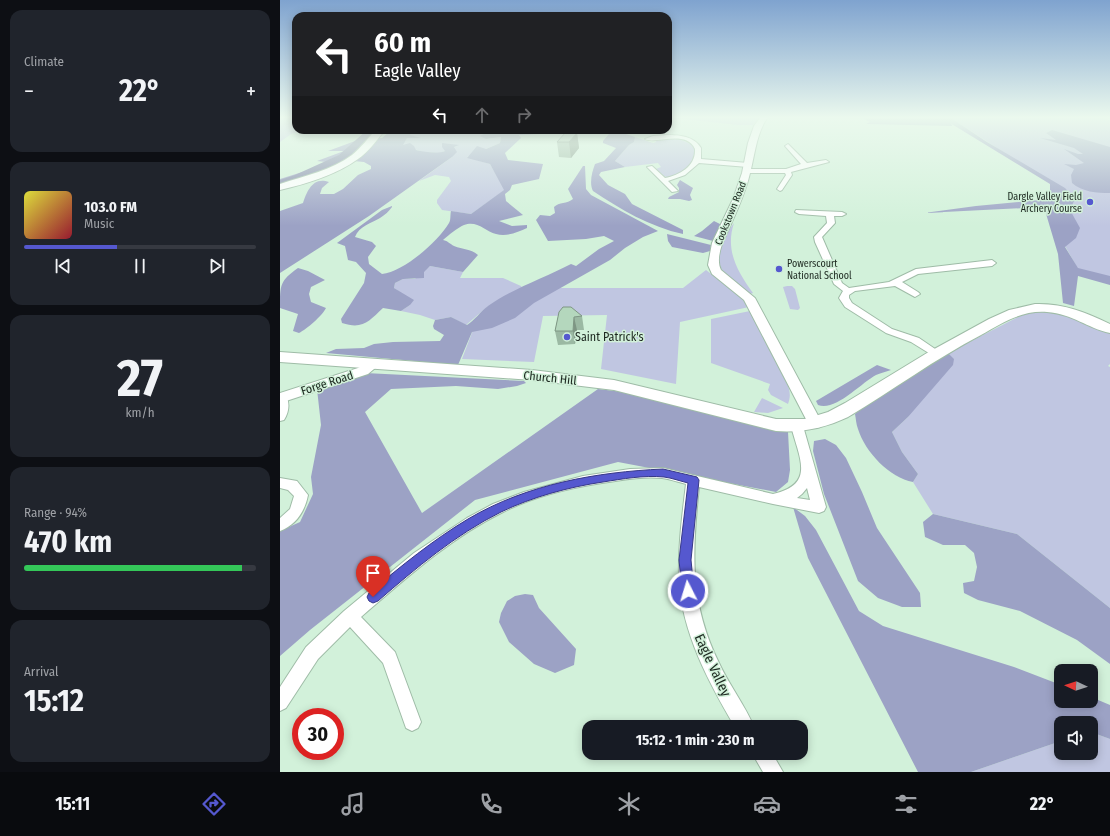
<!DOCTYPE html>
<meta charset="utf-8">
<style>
:root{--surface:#171b24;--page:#20242c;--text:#f1f3f6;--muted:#9ea1a6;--line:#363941;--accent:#5558cf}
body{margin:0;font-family:"Fira Sans Condensed",sans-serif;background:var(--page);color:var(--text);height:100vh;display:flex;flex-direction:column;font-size:15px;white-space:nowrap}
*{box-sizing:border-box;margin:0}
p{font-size:13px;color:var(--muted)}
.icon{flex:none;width:22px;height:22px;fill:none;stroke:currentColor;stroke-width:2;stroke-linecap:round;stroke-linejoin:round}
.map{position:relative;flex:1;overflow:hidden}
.drawer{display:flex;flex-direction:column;gap:10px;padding:10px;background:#0d0f14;width:280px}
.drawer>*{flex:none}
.hud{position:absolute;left:12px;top:12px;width:380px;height:122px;border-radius:12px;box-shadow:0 2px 10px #0003;background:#202124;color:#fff;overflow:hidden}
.needle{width:26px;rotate:274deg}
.controls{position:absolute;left:774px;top:664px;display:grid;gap:8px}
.controls a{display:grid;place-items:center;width:44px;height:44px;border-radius:8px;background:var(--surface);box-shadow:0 2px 10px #0003;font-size:20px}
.speed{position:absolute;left:12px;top:708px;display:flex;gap:8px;font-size:20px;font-weight:700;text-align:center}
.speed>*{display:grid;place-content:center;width:52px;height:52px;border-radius:50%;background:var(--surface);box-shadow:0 2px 10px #0003;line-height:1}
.speed .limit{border:6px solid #d22;background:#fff;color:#111}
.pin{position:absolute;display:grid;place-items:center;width:34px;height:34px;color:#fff;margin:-41px -17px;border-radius:50% 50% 50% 0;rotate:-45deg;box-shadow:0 0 4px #0007}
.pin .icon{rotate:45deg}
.me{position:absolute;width:44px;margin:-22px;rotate:355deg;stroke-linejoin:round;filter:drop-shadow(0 0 3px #0008)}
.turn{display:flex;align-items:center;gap:14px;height:84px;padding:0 16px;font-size:18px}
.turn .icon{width:52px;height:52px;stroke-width:2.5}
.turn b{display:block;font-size:28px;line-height:34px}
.lanes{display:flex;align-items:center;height:38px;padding:0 16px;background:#0003;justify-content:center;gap:20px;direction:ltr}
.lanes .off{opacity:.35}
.big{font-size:30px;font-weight:700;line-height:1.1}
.drawer .tile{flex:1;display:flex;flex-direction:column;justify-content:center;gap:6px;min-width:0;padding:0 14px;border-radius:12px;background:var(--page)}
.drawer .dial{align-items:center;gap:0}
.dial b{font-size:52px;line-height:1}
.song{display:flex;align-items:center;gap:12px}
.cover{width:48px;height:48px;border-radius:6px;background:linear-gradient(135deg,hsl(60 70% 55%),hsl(350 70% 35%))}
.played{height:4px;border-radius:2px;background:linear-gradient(90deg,var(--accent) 40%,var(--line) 40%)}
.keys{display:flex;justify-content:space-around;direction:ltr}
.heat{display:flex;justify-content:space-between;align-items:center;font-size:22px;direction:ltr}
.charge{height:6px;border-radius:3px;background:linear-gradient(90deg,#34c759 94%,var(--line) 0)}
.trip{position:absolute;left:302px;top:720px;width:226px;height:40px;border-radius:12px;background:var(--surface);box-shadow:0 2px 10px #0003;font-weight:700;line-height:40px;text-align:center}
.dock{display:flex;height:64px;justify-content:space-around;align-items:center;background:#090b0e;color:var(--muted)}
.dock .icon{width:28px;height:28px}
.dock .active{color:var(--accent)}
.dock b{font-size:18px;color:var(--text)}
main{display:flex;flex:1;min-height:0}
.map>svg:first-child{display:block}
</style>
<main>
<section class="drawer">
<div class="tile"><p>Climate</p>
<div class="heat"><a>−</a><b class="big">22°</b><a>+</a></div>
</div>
<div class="tile">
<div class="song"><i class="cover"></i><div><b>103.0 FM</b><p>Music</p></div></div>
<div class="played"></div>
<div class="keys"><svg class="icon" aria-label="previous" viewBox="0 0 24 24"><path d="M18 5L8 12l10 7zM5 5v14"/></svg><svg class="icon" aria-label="pause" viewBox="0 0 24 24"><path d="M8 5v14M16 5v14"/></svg><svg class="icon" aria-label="next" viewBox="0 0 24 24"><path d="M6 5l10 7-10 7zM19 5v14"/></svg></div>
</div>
<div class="tile dial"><b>27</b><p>km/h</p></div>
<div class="tile"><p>Range · 94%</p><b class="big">470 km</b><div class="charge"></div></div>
<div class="tile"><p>Arrival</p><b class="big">15:12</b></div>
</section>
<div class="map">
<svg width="830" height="772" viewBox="0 0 830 772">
<rect width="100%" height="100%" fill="#d2f1da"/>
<path fill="#c0c6e1" d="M0,118h16v12h8l-13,4 -11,8z
M394,118h85l-6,7h-15z
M671,118h148l11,2v161l-32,-12 -13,-23 -3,-22 13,-25z
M162,130h55l-10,9 14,-2 -1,6 -33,14 23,7 15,26 -34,24 -29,-4 -5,-7v-3l14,-19 -2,-4 -14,-2 -16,6 33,-24 1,-9 6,-3 -19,8 -17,-1 -21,-7 5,-7h12l-9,-3v-3h26l4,1z
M355,137l18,6 3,-1v-2c16,-3 27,-2 40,8 -1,4 -1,10 -3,13 -4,9 -20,20 -29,15 -3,-2 -5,-5 -8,-7l5,-2 -3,-4 -33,4 -10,-6 14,-16 5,-3z
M454,223c-9,27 3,48 19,70l-3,1c-34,-26 -45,-32 -16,-71z
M150,266l33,6 -3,6h43l18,8 1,2 -35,19 -21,18 -15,-8 -16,3 -15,-5 -19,-4 9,-6 -6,-10 -10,-7 1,-5 8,-4h12z
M426,270l34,26 9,11 -69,15 -4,62 -75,-15 6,-54 -64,1 -9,46 -72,-3 11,-29 70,-42h140z
M507,286h5l3,3 5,19 -2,2 -8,-1 -7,-22z
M470,311l37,72c3,8 4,13 1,21l-17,-9 -3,-5 2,-6 -59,-21v-44z
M752,311l23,1 13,2 42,18v32l-2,2 2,1v241l-93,-74 -84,-20 -20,-32 5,-8 -16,-22 -10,-20 16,-15 40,-64 78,-40z
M482,398l21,10 -15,5 -14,-1z
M811,732l19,7v33h-139l90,-31v12h30z"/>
<path fill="#9ca2c5" d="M586,118h85l36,24 78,46 10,11 -5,11 10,18 -4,10 -11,9 13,21 32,8v9l-32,-9 -4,30 -11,-3 -5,-49 -14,-47 -120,6 52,-7 74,-7v-15l-100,-61 3,3 -87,-2 4,-2 -6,-3z
M115,130h47l-2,3 -4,-1h-25l-1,3 11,3h-14l-4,7 7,-2 4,3 2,4c9,2 22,4 29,1l-3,-4v-4l17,2 -5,2 3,5 -5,5 -83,59 -89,57v-62l23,-8c4,-12 10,-27 26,-21l-7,6 -2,6h14l9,-5 15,-14 13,-6v-3l-7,-4 -10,-1 19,-22 9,-1 6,-5z
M211,130h55l-5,4 -22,1 2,3 -16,15 3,7 35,4 -4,15 -27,6 -2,5 -5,4 1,7 17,14 -24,6 13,5 15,-1v3c-9,4 -20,9 -31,6 -11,-3 -19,-14 -32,-9 -7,3 -15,10 -21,15 5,1 7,4 11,6 9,4 16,2 24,9l-15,17 -33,-6 -6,6v6l-21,1 -8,4 -1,5 20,12 -4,5 -9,6 -18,-3c-14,13 -20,22 -41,15l-1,-4 23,-36 2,-10 -10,-11 -8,-2 -3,-14 -8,-3 45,-33 10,-4v1c-3,4 -7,8 -12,11 -8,5 -21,8 -25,19l17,5 4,4 -8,11 1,7 13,10c21,-2 56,-32 67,-51 2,-3 1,-8 2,-12l20,3 33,-24 -14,-26 -23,-6 10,-12 9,3 14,-6 1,-6 -15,2 -6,-3z
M772,130l58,17v46c-13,0 -28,-1 -38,-10l-1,-8 3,-6 -10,-5 12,1 8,-2 -20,-14 14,5h5l-9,-6 -34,-10 16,2 -10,-7z
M337,133l9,1 9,3 -1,5 -5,3 -14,16 10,6 -24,5 -2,3 9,10 17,9 7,10 51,26v4c-33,-7 -63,-25 -90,-43 -4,-8 -1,-19 2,-27l9,-3 12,-13 -13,-5v-2l6,-7z
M75,141l-3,7h6c-10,10 -20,19 -34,16l2,-2 -9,-1 27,-10h-16z
M303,166h2l1,23 5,6 67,36 -15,6 -18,11 -15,12 -76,43 -19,15 -23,10 -20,4 -14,33 -132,-12 10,-4 28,-1 10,-4 19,-2 47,-1 4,-6 -10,-6 -1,-3 2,-6 16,-3 16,8c8,-5 13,-13 21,-19 24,-17 56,-28 83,-42l5,2 23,-17 15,-8 -10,-5 -18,3 -38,2 -12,-21 4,-5 10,1 5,-3 -1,-6c5,-5 13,-3 19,-8l-5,-10z
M35,168h5v2l-40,15v-6z
M400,180l13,8 -3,7 2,5 -3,1 -9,-2h-12l1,-2 10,-5v-4l-2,-3z
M434,221l6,3v5l-7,12 -19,-5 8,-5z
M387,234l44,11 -1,6 -7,2 -31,-6 -4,-6z
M18,268l10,3 17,9 -14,7 -2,7 2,8 15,6c-4,8 -19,21 -27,25l-6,-2 5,-17 -18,-6c0,-24 0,-27 18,-40z
M668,353l6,6 -1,6 -45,52 -16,15 10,20 16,22 -5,8c-23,-4 -48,-30 -55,-53 -2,-5 -2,-10 -3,-15l23,-19z
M597,365l14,5c-5,2 -11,3 -15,5 -15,8 -41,37 -58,30l-2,-4z
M85,373l159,8 2,2 -9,3 -19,3 -42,-3 -65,3 -26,23 57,101 176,-124 42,5 148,38 2,38 -2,12 -12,10 -158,-30 -143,38 -165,130 -30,26v-125l20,-9 13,-28 -2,-17 10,-52 -4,-36z
M545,439l11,6 10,13 16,34 15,36 43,65 1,14h-19l-24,-9 -20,-17 -34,-87 -11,-43 1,-10z
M513,507l12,9 11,14 43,81 24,15 131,41 47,18v16h30v-4l19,8v34l-19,-7v-9h-30v18l-90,31h-53l-110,-214z
M653,514l84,20 93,74v56l-33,-24 -57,-29 -42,-11 -14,-7 -1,-10 11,-2 3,-14 -3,-14 -9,-8h-22l-18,-8 -2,-15z
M245,594l8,1 6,13 37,41 -2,16 -19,8 -21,-9 -25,-22 -10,-20 2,-9 6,-12 8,-5z"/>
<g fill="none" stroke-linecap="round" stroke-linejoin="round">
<path fill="#8389aa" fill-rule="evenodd" d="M87,130h11c-20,28 -65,50 -98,58v-8l15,-5 44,-20z"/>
<defs>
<path id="minor" d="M387,135c12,0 27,1 34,13v11l47,4 3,2 -3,2 -49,-4 -14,12 -17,6 10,10 -6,1 -25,-25 5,-1 13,12c15,-3 31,-12 30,-29 -9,-20 -41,-4 -50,-10l8,-3z
M508,144l19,19 19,-3 3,2 -38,10 1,3 -10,15 -2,1 -3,-2 9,-14 -1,-2h-38l-3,-2 3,-2h39l15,-5 -16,-18z
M516,210l46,2 4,2 -4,2h-8l1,7 -13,14 20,46 7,5 40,-6 27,-13 76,-9 4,3 -4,3 -74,8 -16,8 16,10 2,2 -5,3 -20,-11 -40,5 -6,4v3l3,5 40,26 27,9 22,15 -1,2h-8l-21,-13 -25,-9 -41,-26 -6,-9 4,-7 -9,-7 -19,-42 -1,-5 13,-14 -1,-7 -27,-2 -4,-2z
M2,394l4,1c4,9 3,17 -2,25l-4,1v-26z
M517,422l4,1 2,3 23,81 -2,4 -5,2 -46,-9 -74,-17c-7,64 -10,115 20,176 10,22 26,42 35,64h-19c-26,-44 -53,-94 -56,-147 -1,-32 3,-64 7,-96 -8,-2 -16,-5 -24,-6 -20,-2 -40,2 -60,5 -33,5 -69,14 -99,29 -53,26 -98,67 -142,105l34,35 26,70 -3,6 -6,3 -6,-3 -23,-65 -33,-36 -32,32 -32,49 -6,3v-24l26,-40 38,-36 70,-58 53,-35 26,-14 31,-12 59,-16 47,-7 33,-1 110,26c43,-10 26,-36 18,-68l2,-3zM527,488l3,12 -13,-2 5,-4z
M0,478l17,3 11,14c-3,16 -12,30 -28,36v-13l10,-9 4,-13 -6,-6 -8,-2z
M472,753h20l11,19h-20z"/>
<path id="tertiary" d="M480,118h7c-11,17 -12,36 -17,55 -5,22 -15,42 -24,62 -5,10 -10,25 -5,35l34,28 67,125 -2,4 -5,1 -5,-1 -2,-4 -64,-123 -32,-26 -4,-9 4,-22 21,-44 9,-26 6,-30 6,-17z
M93,360l5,1 2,3 -12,10 -88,29v-10l78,-25z"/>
<path id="secondary" d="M96,130h9c-8,10 -17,22 -27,29 -22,16 -52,25 -78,31v-6c24,-8 52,-14 72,-29 9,-7 16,-17 24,-25z
M755,304c27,-1 51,8 75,20v9c-23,-5 -37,-19 -63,-21 -25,-2 -45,11 -66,23 -46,24 -88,55 -133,82 -23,11 -46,16 -72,14l-162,-41 -82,-10 -252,-18v-10l252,18 82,10 162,39h29l23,-7 17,-9 82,-50 62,-34 20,-9z"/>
</defs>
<use href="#minor" stroke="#9fbca7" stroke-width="2"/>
<use href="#tertiary" stroke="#9fbca7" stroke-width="2"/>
<use href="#secondary" stroke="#9fbca7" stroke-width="2"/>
<use href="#minor" fill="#fff" fill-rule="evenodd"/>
<use href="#tertiary" fill="#fff" fill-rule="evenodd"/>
<use href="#secondary" fill="#fff" fill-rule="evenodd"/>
</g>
<path fill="#9bb9a3" d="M297,133l2,15 -8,10 -12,-1 -2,-15z
M279,312l23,4 2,14h-7l-2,14 -17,1 -3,-14z"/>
<path fill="#7e9684" d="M297,133l2,15 -8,10 -2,-16z
M294,317l3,13 -2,14 -2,-13z"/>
<path fill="#b4d7bd" stroke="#7e9684" d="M285,133h12l-8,9h-12z
M283,307h8l11,9 -8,1 -1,14h-18l4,-19z"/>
<linearGradient id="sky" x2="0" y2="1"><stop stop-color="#7fa3cf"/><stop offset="0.52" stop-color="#ebf9ee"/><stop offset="1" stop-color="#ebf9ee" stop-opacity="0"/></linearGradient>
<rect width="830" height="226" fill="url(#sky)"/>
<path fill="#5558cf" stroke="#373987" d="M383,469l30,7 4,1 2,3 -8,80 3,31 -1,4 -5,2 -4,-2 -2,-4 -3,-31 9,-77c-8,-2 -16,-5 -24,-6 -20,-2 -42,2 -61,5 -34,5 -71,15 -102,30 -46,23 -85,56 -123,89l-5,2 -4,-2 -2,-4 2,-4c32,-27 64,-53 99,-74 59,-35 129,-47 195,-50z"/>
<g fill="#5558cf" stroke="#d2f1da" stroke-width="1.5">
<circle cx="810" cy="202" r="4"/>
<circle cx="499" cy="269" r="4"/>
<circle cx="287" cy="337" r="4"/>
</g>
<g text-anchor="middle" stroke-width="3" stroke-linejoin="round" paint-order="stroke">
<g font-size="10" fill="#1c271f" stroke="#d2f1da" text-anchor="end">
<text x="802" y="200">Dargle Valley Field<tspan x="802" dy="12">Archery Course</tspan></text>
<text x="507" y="267" text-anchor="start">Powerscourt<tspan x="507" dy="12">National School</tspan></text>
</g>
<g font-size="10" fill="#1c271f" stroke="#d2f1da">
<text transform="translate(450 213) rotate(-68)" y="4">Cookstown Road</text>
</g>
<g font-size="12" fill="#1c271f" stroke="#d2f1da" text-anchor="start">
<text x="295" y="341">Saint Patrick's</text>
</g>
<g font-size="12" fill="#1c271f" stroke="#d2f1da">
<text transform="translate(270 378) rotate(6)" y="4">Church Hill</text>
<text transform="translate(47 383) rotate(-18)" y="4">Forge Road</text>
</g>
<g font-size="14" fill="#1c271f" stroke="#d2f1da">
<text transform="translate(433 665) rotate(65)" y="5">Eagle Valley</text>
</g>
</g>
</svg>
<div class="controls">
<a><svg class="needle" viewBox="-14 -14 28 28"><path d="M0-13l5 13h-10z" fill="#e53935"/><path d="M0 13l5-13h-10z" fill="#9ea1a6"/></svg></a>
<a><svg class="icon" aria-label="sound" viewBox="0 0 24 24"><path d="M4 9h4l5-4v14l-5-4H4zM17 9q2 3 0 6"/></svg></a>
</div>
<div class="speed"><div class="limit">30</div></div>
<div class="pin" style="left:93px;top:597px;background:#d93025"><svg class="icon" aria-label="arrive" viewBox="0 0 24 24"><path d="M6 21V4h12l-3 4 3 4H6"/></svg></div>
<svg class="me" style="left:408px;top:591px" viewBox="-20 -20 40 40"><circle r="17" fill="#5558cf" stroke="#fff" stroke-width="3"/><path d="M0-11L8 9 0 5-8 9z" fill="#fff"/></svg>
<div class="trip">15:12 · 1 min · 230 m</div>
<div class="hud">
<div class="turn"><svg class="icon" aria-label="left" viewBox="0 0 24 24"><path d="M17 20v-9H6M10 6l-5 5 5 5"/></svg><div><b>60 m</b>Eagle Valley</div></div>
<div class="lanes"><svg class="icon" aria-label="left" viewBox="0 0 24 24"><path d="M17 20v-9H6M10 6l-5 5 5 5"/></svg><svg class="icon off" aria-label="ahead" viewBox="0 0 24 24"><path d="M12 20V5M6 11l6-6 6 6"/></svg><svg class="icon off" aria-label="right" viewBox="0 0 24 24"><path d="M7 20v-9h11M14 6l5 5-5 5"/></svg></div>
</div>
</div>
</main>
<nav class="dock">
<b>15:11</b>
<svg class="icon active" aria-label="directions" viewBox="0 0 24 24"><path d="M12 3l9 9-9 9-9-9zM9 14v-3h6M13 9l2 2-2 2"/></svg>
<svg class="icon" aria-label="music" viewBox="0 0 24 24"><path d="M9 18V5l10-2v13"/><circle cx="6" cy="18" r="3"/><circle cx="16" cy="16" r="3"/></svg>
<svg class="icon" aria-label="phone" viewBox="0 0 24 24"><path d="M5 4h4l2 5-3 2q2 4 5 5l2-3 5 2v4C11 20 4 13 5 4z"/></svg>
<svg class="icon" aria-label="climate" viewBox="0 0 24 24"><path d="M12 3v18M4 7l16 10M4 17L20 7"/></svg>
<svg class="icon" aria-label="car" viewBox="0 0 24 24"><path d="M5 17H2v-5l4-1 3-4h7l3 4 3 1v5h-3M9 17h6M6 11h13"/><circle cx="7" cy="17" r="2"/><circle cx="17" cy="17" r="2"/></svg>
<svg class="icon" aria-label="filters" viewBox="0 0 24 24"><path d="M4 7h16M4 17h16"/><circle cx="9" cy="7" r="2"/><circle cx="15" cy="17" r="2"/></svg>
<b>22°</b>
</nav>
